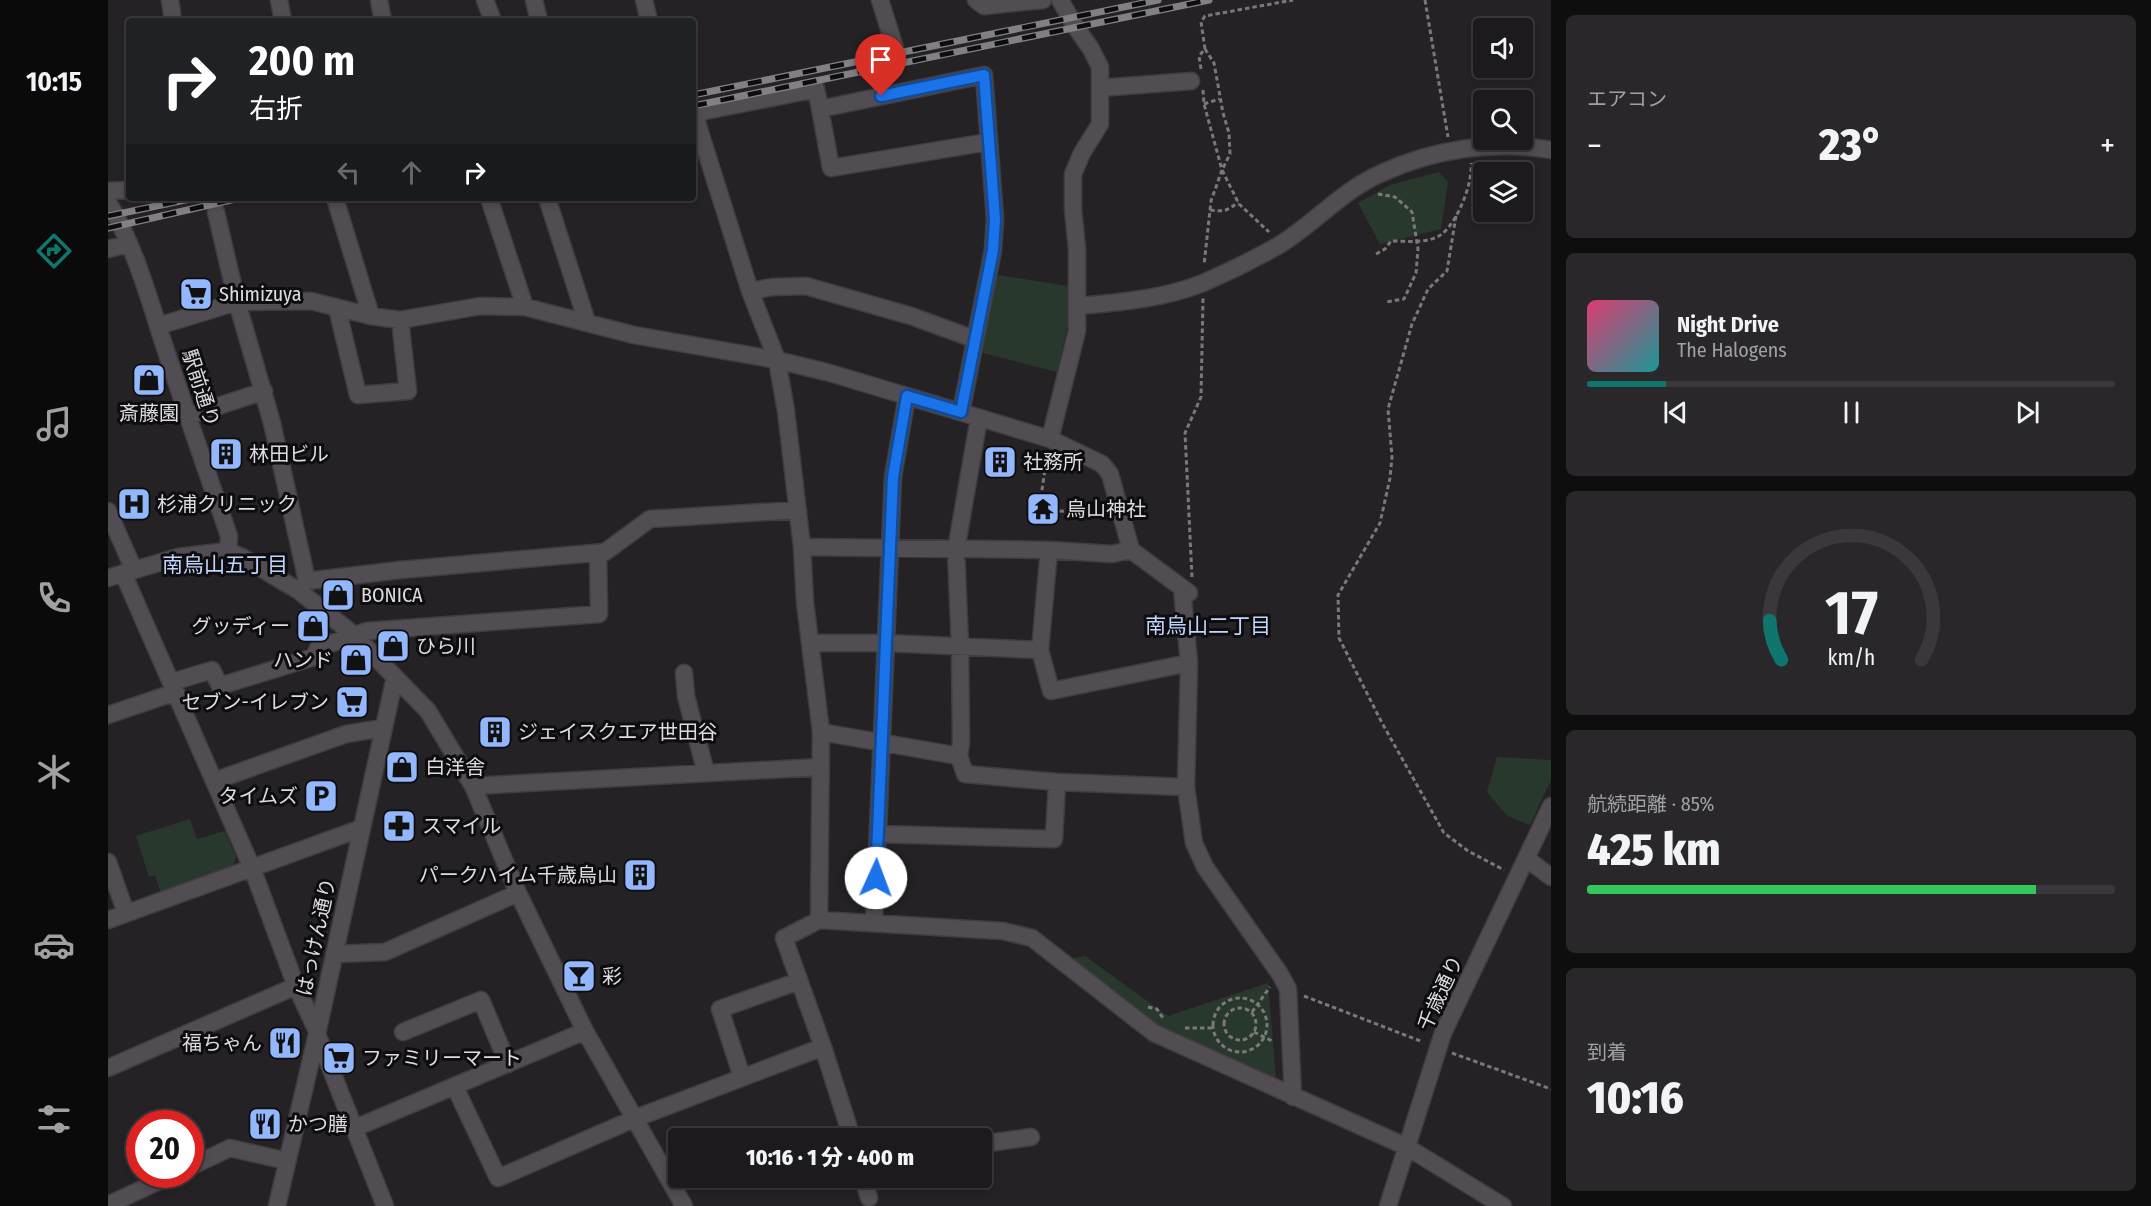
<!DOCTYPE html>
<html lang="ja">
<meta charset="utf-8">
<style>
:root{--surface:#1c1a1c;--page:#292729;--text:#f1f3f6;--muted:#a0a1a3;--line:#3a383b;--accent:#0f766e}
body{margin:0;font-family:"Fira Sans Condensed","Noto Sans JP",sans-serif;background:var(--page);color:var(--text);height:100vh;display:flex;flex-direction:column;font-size:22px;white-space:nowrap}
*{box-sizing:border-box;margin:0}
p{font-size:20px;color:var(--muted)}
.icon{flex:none;width:33px;height:33px;fill:none;stroke:currentColor;stroke-width:2;stroke-linecap:round;stroke-linejoin:round}
.map{position:relative;flex:1;overflow:hidden}
.drawer{display:flex;flex-direction:column;gap:15px;padding:15px;background:#0f0e0f;width:600px}
.drawer>*{flex:none}
.top-card{position:absolute;left:18px;top:18px;width:570px;height:183px;border-radius:6px;box-shadow:0 3px 9px #0003,0 0 0 2px var(--line);background:#202124;color:#fff;overflow:hidden}
.fabs{position:absolute;left:1365px;top:18px;display:grid;gap:12px}
.fabs a{display:grid;place-items:center;width:60px;height:60px;border-radius:6px;background:var(--surface);box-shadow:0 3px 9px #0003,0 0 0 2px var(--line);font-size:30px}
.speed{position:absolute;left:18px;top:1110px;display:flex;gap:12px;font-size:30px;font-weight:700;text-align:center}
.speed>*{display:grid;place-content:center;width:78px;height:78px;border-radius:50%;background:var(--surface);box-shadow:0 3px 9px #0003,0 0 0 2px var(--line);line-height:1}
.speed .limit{border:9px solid #d22;background:#fff;color:#111}
.pin{position:absolute;display:grid;place-items:center;width:51px;height:51px;color:#fff;margin:-62px -26px;border-radius:50% 50% 50% 0;rotate:-45deg;box-shadow:0 0 6px #0007}
.pin .icon{rotate:45deg}
.me{position:absolute;width:66px;margin:-33px;rotate:2deg;stroke-linejoin:round;filter:drop-shadow(0 0 4px #0008)}
.turn{display:flex;align-items:center;gap:21px;height:126px;padding:0 24px;font-size:27px}
.turn .icon{width:78px;height:78px;stroke-width:2.5}
.turn b{display:block;font-size:42px;line-height:51px}
.lanes{display:flex;align-items:center;height:57px;padding:0 24px;background:#0003;justify-content:center;gap:30px;direction:ltr}
.lanes .off{opacity:.35}
.big{font-size:45px;font-weight:800;line-height:1.1}
.drawer .widget{flex:1;display:flex;flex-direction:column;justify-content:center;gap:9px;min-width:0;padding:0 21px;border-radius:9px;background:var(--page)}
.drawer .dial{align-items:center;gap:0}
.dial svg{height:156px;overflow:visible;fill:none;stroke:var(--line);stroke-width:7;stroke-linecap:round;text-anchor:middle}
.dial text{fill:var(--text);stroke:none}
.song{display:flex;align-items:center;gap:18px}
.cover{width:72px;height:72px;border-radius:9px;background:linear-gradient(135deg,hsl(340 70% 55%),hsl(180 70% 35%))}
.played{height:6px;border-radius:3px;background:linear-gradient(90deg,var(--accent) 15%,var(--line) 15%)}
.keys{display:flex;justify-content:space-around;direction:ltr}
.heat{display:flex;justify-content:space-between;align-items:center;font-size:33px;direction:ltr}
.charge{height:9px;border-radius:4px;background:linear-gradient(90deg,#34c759 85%,var(--line) 0)}
.trip{position:absolute;left:560px;top:1128px;width:324px;height:60px;border-radius:6px;background:var(--surface);box-shadow:0 3px 9px #0003,0 0 0 2px var(--line);font-weight:800;line-height:60px;text-align:center}
main{display:flex;flex:1;min-height:0}
.dock{display:flex;flex-direction:column;width:108px;justify-content:space-around;align-items:center;background:#0b0a0b;color:var(--muted)}
.dock .icon{width:42px;height:42px}
.dock .active{color:var(--accent)}
.dock b{font-size:27px;color:var(--text)}
.map>svg:first-child{display:block}
</style>
<main>
<nav class="dock">
<b>10:15</b>
<svg class="icon active" aria-label="directions" viewBox="0 0 24 24"><path d="M12 3l9 9-9 9-9-9zM9 14v-3h6M13 9l2 2-2 2"/></svg>
<svg class="icon" aria-label="music" viewBox="0 0 24 24"><path d="M9 18V5l10-2v13"/><circle cx="6" cy="18" r="3"/><circle cx="16" cy="16" r="3"/></svg>
<svg class="icon" aria-label="phone" viewBox="0 0 24 24"><path d="M5 4h4l2 5-3 2q2 4 5 5l2-3 5 2v4C11 20 4 13 5 4z"/></svg>
<svg class="icon" aria-label="climate" viewBox="0 0 24 24"><path d="M12 3v18M4 7l16 10M4 17L20 7"/></svg>
<svg class="icon" aria-label="car" viewBox="0 0 24 24"><path d="M5 17H2v-5l4-1 3-4h7l3 4 3 1v5h-3M9 17h6M6 11h13"/><circle cx="7" cy="17" r="2"/><circle cx="17" cy="17" r="2"/></svg>
<svg class="icon" aria-label="filters" viewBox="0 0 24 24"><path d="M4 7h16M4 17h16"/><circle cx="9" cy="7" r="2"/><circle cx="15" cy="17" r="2"/></svg>
</nav>
<div class="map">
<svg width="1443" height="1206" viewBox="0 0 1443 1206">
<rect width="100%" height="100%" fill="#252226"/>
<path fill="#29382d" d="M1331,172l9,10 -7,47 -61,15 -22,-41 32,-18z
M884,274l76,12 2,29 -13,57 -82,-21z
M1389,757l54,3v20l-21,45 -23,-9 -20,-24z
M82,819l7,20 28,-8 11,26 -4,11 -71,25 -6,-18 -6,2 -13,-41z
M977,956l83,60 100,-33 8,96 -121,-53 -86,-67z"/>
<g fill="none" stroke-linecap="round" stroke-linejoin="round">
<defs>
<path id="minor" d="M62,0l3,21
M171,0l4,21
M271,0l4,21
M377,0l8,21
M426,0l5,21
M536,0l5,21
M772,0l15,48
M868,0l8,6 59,-6
M992,88l91,-7
M712,109l11,59 157,-26
M585,110l57,181 27,69 9,51 16,136 3,55 16,130 -2,188
M588,115l9,-4 111,-22 4,20 164,-34 11,144 -2,31 -32,162
M0,191l21,-1
M227,198l36,118
M381,198l36,109
M439,198l40,124
M0,202c27,44 41,97 57,146 21,63 42,125 64,188l-1,15
M108,212l21,90 35,121 35,158 -6,7
M0,249l21,-5
M642,291l23,-4 33,-1 105,30 63,23
M970,306c43,-4 85,-7 125,-23 23,-10 57,-27 78,-39 35,-22 63,-55 101,-71 52,-24 112,-33 169,-23
M229,308l21,87 50,-4 -8,-71
M50,326l79,-24 74,-1 60,15 29,4 80,-14 45,1 109,28 143,25 53,13 220,66 52,25 8,10 21,76
M80,416l76,-25
M942,439l27,-108v-82l-4,-39v-36l9,-21 18,-29v-57l-9,-18 -16,-23 -15,-26
M0,511l26,59
M694,547l247,3 63,4 19,-4 58,43
M941,550l-9,100 11,41 138,-28
M15,573l129,295 44,118
M0,578l70,-21 50,-6 14,6 57,34 55,44 74,76 45,75 45,107 67,138 99,175
M199,581l93,-11 205,-18 45,-33 148,-9
M1074,588l7,75 -3,124 8,56 11,24 75,107 8,15 5,108
M702,643h76l154,7
M576,673l2,23 20,77
M64,682l40,-12 8,16 94,-29 4,-9 49,-17 232,-17 -1,-61
M0,715l68,-23
M713,732l138,24 6,18 92,8 129,5
M851,756l2,-13 -1,-97 -4,-96 23,-132
M106,781l132,-47 37,-6
M365,786l347,-19
M770,834l176,5 3,-57
M1419,859l24,18
M0,862l18,51
M0,920l254,-92
M766,922l19,-445 14,-81
M226,954l51,-2 133,-59
M295,1032l78,-32 27,64
M209,1034l68,172
M0,1068l188,-82 21,45
M634,1077l-22,-68 79,-28
M347,1087l43,91 138,-60 187,-71
M247,1128l230,-97
M744,1138l-29,-91 -39,-109 35,-18 184,11 29,7 122,95 253,114 96,59
M873,1144l50,-7
M82,1167l40,-19 57,13
M755,1178l6,20
M0,1205l66,-31
M169,1206l40,-172 78,-357
M1280,1206l55,-173 108,-227"/>
</defs>
<use href="#minor" stroke="#403d41" stroke-width="19"/>
<path stroke="#7b787c" stroke-width="3" stroke-dasharray="4.5 3" stroke-linecap="butt" d="M1317,0l23,137
M1097,49l9,14 9,50 6,20 1,21 -8,16 17,34 30,28
M1093,69l-2,-13 6,-7 -4,-27 4,-6 88,-16
M1095,90l1,14 18,66 -11,31 -7,64
M1096,104l15,-5
M1270,194l17,3 17,15 6,37 -2,24 -12,26 -18,3
M1102,210c13,2 18,1 28,-8
M1348,216l-9,55 -19,18 -16,35 -24,85 4,48 -2,21 -10,45 -42,72 1,43 43,85 62,110 24,18 36,19
M1268,254l9,-5 6,-8c15,0 38,3 51,-7 16,-13 31,-51 29,-71
M939,456l-8,54 65,3
M1084,577l-7,-144 16,-36 2,-99
M1196,996l119,46
M1105 1025a27 27 0 1 1 54 0a27 27 0 1 1-54 0Z
M1040,1007l9,2 6,9
M1116 1024a16 16 0 1 1 32 0a16 16 0 1 1-32 0Z
M1144,1012l18,-25
M1077,1028h28
M1146,1032l20,10
M1344,1053l99,36"/>
<use href="#minor" stroke="#514d52" stroke-width="16"/>
<defs>
<path id="rail" d="M585,95l465,-95
M585,106l516,-106
M0,216l87,-18
M0,228l132,-30"/>
</defs>
<use href="#rail" stroke="#838084" stroke-width="7"/>
<use href="#rail" stroke="#0d0c0e" stroke-width="4.5" stroke-dasharray="14" stroke-linecap="butt"/>
</g>
<g fill="none" stroke-linecap="round" stroke-linejoin="round">
<defs>
<path id="route" d="M768,878l17,-401 14,-81 54,16 32,-162 2,-31 -11,-144 -103,21"/>
</defs>
<use href="#route" stroke="#114b97" stroke-width="15"/>
<use href="#route" stroke="#1a73e8" stroke-width="10"/>
</g>
<defs>
<symbol id="supermarket-square" viewBox="-11 -11 22 22"><rect x="-9" y="-9" width="18" height="18" rx="4" fill="#93b7fd" stroke="#0d0c0e"/><path d="M-6-5.5h2.5l.6 2H6L4.5 2H-2.5L-4.4-4H-6ZM-1.5 3.2a1.3 1.3 0 1 0 .1 0ZM3 3.2a1.3 1.3 0 1 0 .1 0Z" fill="#111"/></symbol>
<symbol id="shop-square" viewBox="-11 -11 22 22"><rect x="-9" y="-9" width="18" height="18" rx="4" fill="#93b7fd" stroke="#0d0c0e"/><path d="M-5-2.5h2.3a2.7 3.5 0 0 1 5.4 0H5L5.5 6h-11ZM-1.5-2.5h3a1.5 2.3 0 0 0-3 0Z" fill="#111"/></symbol>
<symbol id="building-square" viewBox="-11 -11 22 22"><rect x="-9" y="-9" width="18" height="18" rx="4" fill="#93b7fd" stroke="#0d0c0e"/><path d="M-4-6H4V6H1V3H-1V6H-4ZM-2.5-4.3h1.7v1.8h-1.7ZM.8-4.3h1.7v1.8H.8ZM-2.5-1h1.7V.8h-1.7ZM.8-1h1.7V.8H.8Z" fill="#111"/></symbol>
<symbol id="hospital-square" viewBox="-11 -11 22 22"><rect x="-9" y="-9" width="18" height="18" rx="4" fill="#93b7fd" stroke="#0d0c0e"/><path d="M-5-5h3v3.5h4V-5h3V5h-3V1.5h-4V5h-3Z" fill="#111"/></symbol>
<symbol id="temple-square" viewBox="-11 -11 22 22"><rect x="-9" y="-9" width="18" height="18" rx="4" fill="#93b7fd" stroke="#0d0c0e"/><path d="M0-6L5-2H3V0L6.5 2.5H4V6H1.5V3h-3V6H-4V2.5H-6.5L-3 0V-2H-5Z" fill="#111"/></symbol>
<symbol id="parking-square" viewBox="-11 -11 22 22"><rect x="-9" y="-9" width="18" height="18" rx="4" fill="#93b7fd" stroke="#0d0c0e"/><path d="M-3.5-5.5H1a3.5 3.5 0 0 1 0 7H-1V5.5H-3.5ZM-1-3.4V-.6H.8a1.4 1.4 0 0 0 0-2.8Z" fill="#111"/></symbol>
<symbol id="pharmacy-square" viewBox="-11 -11 22 22"><rect x="-9" y="-9" width="18" height="18" rx="4" fill="#93b7fd" stroke="#0d0c0e"/><path d="M-2-6h4v4h4v4h-4v4h-4v-4h-4v-4h4Z" fill="#111"/></symbol>
<symbol id="bar-square" viewBox="-11 -11 22 22"><rect x="-9" y="-9" width="18" height="18" rx="4" fill="#93b7fd" stroke="#0d0c0e"/><path d="M-6-5H6L.8 .8V4.5H3.5V6h-7V4.5H-.8V.8Z" fill="#111"/></symbol>
<symbol id="restaurant-square" viewBox="-11 -11 22 22"><rect x="-9" y="-9" width="18" height="18" rx="4" fill="#93b7fd" stroke="#0d0c0e"/><path d="M-5-6h1v4h1v-4h1v4h1v-4h1v5L-1.5 .5V6h-2V.5L-5-1ZM5-6V6H3V1.5H1.5Q1.5-4 5-6Z" fill="#111"/></symbol>
</defs>
<g fill-rule="evenodd">
<use href="#supermarket-square" x="69" y="275" width="38" height="38"/>
<use href="#shop-square" x="22" y="361" width="38" height="38"/>
<use href="#building-square" x="99" y="435" width="38" height="38"/>
<use href="#building-square" x="873" y="443" width="38" height="38"/>
<use href="#hospital-square" x="7" y="485" width="38" height="38"/>
<use href="#temple-square" x="916" y="490" width="38" height="38"/>
<use href="#shop-square" x="211" y="576" width="38" height="38"/>
<use href="#shop-square" x="186" y="607" width="38" height="38"/>
<use href="#shop-square" x="266" y="627" width="38" height="38"/>
<use href="#shop-square" x="229" y="641" width="38" height="38"/>
<use href="#supermarket-square" x="225" y="683" width="38" height="38"/>
<use href="#building-square" x="368" y="713" width="38" height="38"/>
<use href="#shop-square" x="275" y="748" width="38" height="38"/>
<use href="#parking-square" x="194" y="777" width="38" height="38"/>
<use href="#pharmacy-square" x="272" y="807" width="38" height="38"/>
<use href="#building-square" x="513" y="856" width="38" height="38"/>
<use href="#bar-square" x="452" y="957" width="38" height="38"/>
<use href="#restaurant-square" x="158" y="1024" width="38" height="38"/>
<use href="#supermarket-square" x="212" y="1039" width="38" height="38"/>
<use href="#restaurant-square" x="138" y="1105" width="38" height="38"/>
</g>
<g text-anchor="middle" stroke-width="6" stroke-linejoin="round" paint-order="stroke">
<g font-size="20" fill="#dfdcdf" stroke="#0d0c0e" text-anchor="start">
<text x="111" y="301">Shimizuya</text>
<text x="41" y="420" text-anchor="middle">斎藤園</text>
<text x="141" y="461">林田ビル</text>
<text x="915" y="469">社務所</text>
<text x="49" y="511">杉浦クリニック</text>
<text x="958" y="516">烏山神社</text>
<text x="253" y="602">BONICA</text>
<text x="182" y="633" text-anchor="end">グッディー</text>
<text x="308" y="653">ひら川</text>
<text x="225" y="667" text-anchor="end">ハンド</text>
<text x="221" y="709" text-anchor="end">セブン-イレブン</text>
<text x="410" y="739">ジェイスクエア世田谷</text>
<text x="317" y="774">白洋舎</text>
<text x="190" y="803" text-anchor="end">タイムズ</text>
<text x="314" y="833">スマイル</text>
<text x="509" y="882" text-anchor="end">パークハイム千歳烏山</text>
<text x="494" y="983">彩</text>
<text x="154" y="1050" text-anchor="end">福ちゃん</text>
<text x="254" y="1065">ファミリーマート</text>
<text x="180" y="1131">かつ膳</text>
</g>
<g font-size="20" fill="#dfdcdf" stroke="#0d0c0e">
<text transform="translate(93 388) rotate(72)" y="7">駅前通り</text>
<text transform="translate(208 937) rotate(-78)" y="7">はっけん通り</text>
<text transform="translate(1332 993) rotate(-65)" y="7">千歳通り</text>
</g>
<g font-size="21" fill="#c1d6fe" stroke="#0d0c0e">
<text x="117" y="572">南烏山五丁目</text>
<text x="1100" y="633">南烏山二丁目</text>
</g>
</g>
</svg>
<div class="fabs">
<a><svg class="icon" aria-label="sound" viewBox="0 0 24 24"><path d="M4 9h4l5-4v14l-5-4H4zM17 9q2 3 0 6"/></svg></a>
<a><svg class="icon" aria-label="search" viewBox="0 0 24 24"><circle cx="10" cy="10" r="6"/><path d="M15 15l6 6"/></svg></a>
<a><svg class="icon" aria-label="layers" viewBox="0 0 24 24"><path d="M12 4l9 5-9 5-9-5zM3 14l9 5 9-5"/></svg></a>
</div>
<div class="speed"><div class="limit">20</div></div>
<div class="pin" style="left:773px;top:96px;background:#d93025"><svg class="icon" aria-label="arrive" viewBox="0 0 24 24"><path d="M6 21V4h12l-3 4 3 4H6"/></svg></div>
<svg class="me" style="left:768px;top:878px" viewBox="-20 -20 40 40"><circle r="19" fill="#fff"/><path d="M0-13L10 11 0 6-10 11z" fill="#1a73e8"/></svg>
<div class="trip">10:16 · 1 分 · 400 m</div>
<div class="top-card">
<div class="turn"><svg class="icon" aria-label="right" viewBox="0 0 24 24"><path d="M7 20v-9h11M14 6l5 5-5 5"/></svg><div><b>200 m</b>右折</div></div>
<div class="lanes"><svg class="icon off" aria-label="left" viewBox="0 0 24 24"><path d="M17 20v-9H6M10 6l-5 5 5 5"/></svg><svg class="icon off" aria-label="ahead" viewBox="0 0 24 24"><path d="M12 20V5M6 11l6-6 6 6"/></svg><svg class="icon" aria-label="right" viewBox="0 0 24 24"><path d="M7 20v-9h11M14 6l5 5-5 5"/></svg></div>
</div>
</div>
<section class="drawer">
<div class="widget"><p>エアコン</p>
<div class="heat"><a>−</a><b class="big">23°</b><a>+</a></div>
</div>
<div class="widget">
<div class="song"><i class="cover"></i><div><b>Night Drive</b><p>The Halogens</p></div></div>
<div class="played"></div>
<div class="keys"><svg class="icon" aria-label="previous" viewBox="0 0 24 24"><path d="M18 5L8 12l10 7zM5 5v14"/></svg><svg class="icon" aria-label="pause" viewBox="0 0 24 24"><path d="M8 5v14M16 5v14"/></svg><svg class="icon" aria-label="next" viewBox="0 0 24 24"><path d="M6 5l10 7-10 7zM19 5v14"/></svg></div>
</div>
<div class="widget dial"><svg viewBox="0 0 100 80">
<path d="M14 69A42 42 0 1 1 86 69"/>
<path d="M14 69A42 42 0 0 1 8 49" stroke="#0f766e"/>
<text x="50" y="56" font-size="32" font-weight="700">17</text>
<text x="50" y="72" font-size="11">km/h</text>
</svg></div>
<div class="widget"><p>航続距離 · 85%</p><b class="big">425 km</b><div class="charge"></div></div>
<div class="widget"><p>到着</p><b class="big">10:16</b></div>
</section>
</main>
